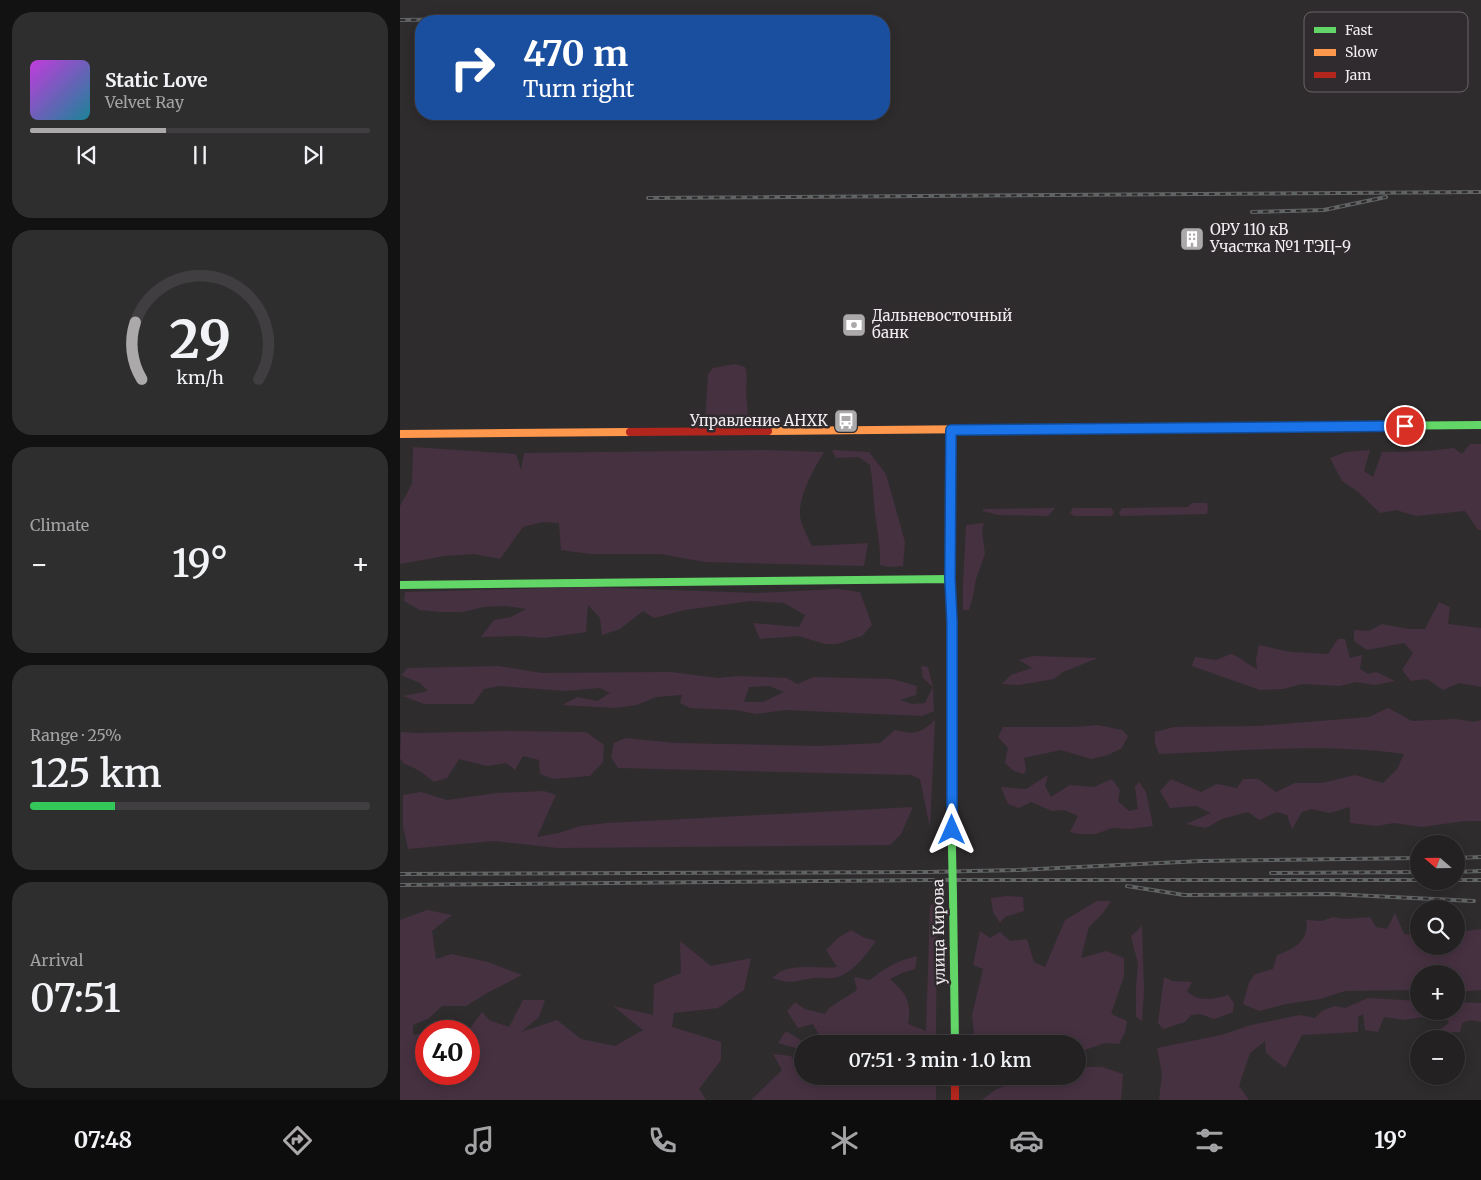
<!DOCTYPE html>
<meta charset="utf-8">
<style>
:root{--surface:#232122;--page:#2f2e2f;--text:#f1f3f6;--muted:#a3a3a5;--line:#403e40;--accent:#aca9ab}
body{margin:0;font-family:Merriweather,serif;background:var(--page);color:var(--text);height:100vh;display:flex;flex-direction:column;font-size:19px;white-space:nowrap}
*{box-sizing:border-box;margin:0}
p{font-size:16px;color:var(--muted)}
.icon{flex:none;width:28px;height:28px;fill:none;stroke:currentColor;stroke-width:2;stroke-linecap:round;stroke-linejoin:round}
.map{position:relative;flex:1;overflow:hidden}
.drawer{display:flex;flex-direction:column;gap:12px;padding:12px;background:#131213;width:400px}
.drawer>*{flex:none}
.hud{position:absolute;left:15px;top:15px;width:475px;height:105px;border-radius:20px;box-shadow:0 2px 12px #0003,0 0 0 1px var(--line);background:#1a4fa0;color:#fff;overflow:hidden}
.needle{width:32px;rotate:290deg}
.buttons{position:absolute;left:1010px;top:835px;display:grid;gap:10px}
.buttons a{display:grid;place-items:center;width:55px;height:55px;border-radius:50%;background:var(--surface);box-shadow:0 2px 12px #0003,0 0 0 1px var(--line);font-size:25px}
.speed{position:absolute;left:15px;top:1020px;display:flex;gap:10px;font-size:25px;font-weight:700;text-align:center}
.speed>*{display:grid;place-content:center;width:65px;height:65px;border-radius:50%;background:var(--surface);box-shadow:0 2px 12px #0003,0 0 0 1px var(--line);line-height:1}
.speed .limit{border:8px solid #d22;background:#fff;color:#111}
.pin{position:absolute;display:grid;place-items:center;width:42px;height:42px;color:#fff;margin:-21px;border:2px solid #fff;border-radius:50%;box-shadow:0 1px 5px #0007}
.me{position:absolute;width:55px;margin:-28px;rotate:0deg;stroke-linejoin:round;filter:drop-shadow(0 0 4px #0008)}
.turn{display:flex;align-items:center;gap:18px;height:105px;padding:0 25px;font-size:22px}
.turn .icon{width:65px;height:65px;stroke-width:2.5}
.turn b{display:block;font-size:35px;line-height:42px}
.big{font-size:38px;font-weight:600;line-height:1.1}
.drawer .widget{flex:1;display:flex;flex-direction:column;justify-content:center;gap:8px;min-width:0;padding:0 18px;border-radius:20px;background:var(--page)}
.drawer .dial{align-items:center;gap:0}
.dial svg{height:130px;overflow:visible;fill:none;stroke:var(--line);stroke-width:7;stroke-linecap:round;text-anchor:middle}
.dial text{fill:var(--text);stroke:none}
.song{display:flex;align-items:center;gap:15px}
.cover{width:60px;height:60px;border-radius:8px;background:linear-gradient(135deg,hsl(290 70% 55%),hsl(190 70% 35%))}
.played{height:5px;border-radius:2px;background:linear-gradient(90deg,var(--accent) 40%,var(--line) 40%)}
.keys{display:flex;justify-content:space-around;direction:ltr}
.heat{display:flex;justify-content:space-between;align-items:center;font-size:28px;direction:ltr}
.charge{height:8px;border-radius:4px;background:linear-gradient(90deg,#34c759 25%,var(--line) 0)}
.trip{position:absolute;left:394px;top:1035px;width:292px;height:50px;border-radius:25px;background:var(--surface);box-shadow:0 2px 12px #0003,0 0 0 1px var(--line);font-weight:600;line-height:50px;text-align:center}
.menu{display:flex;height:80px;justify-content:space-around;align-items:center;background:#0e0d0e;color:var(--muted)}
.menu .icon{width:35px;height:35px}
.menu .current{color:var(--accent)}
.menu b{font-size:22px;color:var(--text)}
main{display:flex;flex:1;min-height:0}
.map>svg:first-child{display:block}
</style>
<main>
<section class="drawer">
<div class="widget">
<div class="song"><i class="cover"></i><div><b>Static Love</b><p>Velvet Ray</p></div></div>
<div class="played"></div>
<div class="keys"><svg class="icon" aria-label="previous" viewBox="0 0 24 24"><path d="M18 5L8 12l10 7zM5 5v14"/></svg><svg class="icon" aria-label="pause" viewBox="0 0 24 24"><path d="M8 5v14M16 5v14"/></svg><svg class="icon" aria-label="next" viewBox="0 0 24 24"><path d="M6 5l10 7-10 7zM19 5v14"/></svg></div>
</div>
<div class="widget dial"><svg viewBox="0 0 100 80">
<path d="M14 69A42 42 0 1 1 86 69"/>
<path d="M14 69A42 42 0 0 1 10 34" stroke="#aca9ab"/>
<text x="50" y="56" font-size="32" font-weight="700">29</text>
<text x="50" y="72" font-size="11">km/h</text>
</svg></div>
<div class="widget"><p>Climate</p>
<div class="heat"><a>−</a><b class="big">19°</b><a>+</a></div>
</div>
<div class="widget"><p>Range · 25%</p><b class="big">125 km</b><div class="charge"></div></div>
<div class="widget"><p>Arrival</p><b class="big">07:51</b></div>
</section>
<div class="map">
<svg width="1081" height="1100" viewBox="0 0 1081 1100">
<rect width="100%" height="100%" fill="#2f2c2e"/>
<path fill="#463140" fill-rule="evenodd" d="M335,364l10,3c3,11 1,14 1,24 0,11 3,21 1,32l-37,1 -5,-2 3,-48 5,-6z
M1070,444h11v86h-3l-13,-19 -49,5 -20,-6 -16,3 -23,-22 -15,-10 -12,-23 16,-6 24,-2 -6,21 9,6 9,-25 45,-1 27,-3 8,6z
M13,447l103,7 5,16 3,-17 241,-3 59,2c-10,17 -22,37 -24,57 -2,11 7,27 12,37l56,-3 -4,23 -159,-4 -45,-8h-70l-29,-4 -2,-27 -17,-1 -19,5 -23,32 -26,-5 -29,2 -45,8v-58l12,-22z
M432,450l37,2 17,22 19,68 -2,24 -13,1 -10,-2c1,-18 -3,-35 -5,-52 -2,-16 -2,-32 -5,-48l-11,-8 -23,1z
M792,503h15l1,5 -1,6 -86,2 -2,-3 3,-5 66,-1z
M655,508l-7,8 -50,-1 -15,-4v-2z
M673,508h38l3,4 -1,3 -3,1h-36l-4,-3z
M584,523l-2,7 3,24 -9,25 -3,17 -4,14h-6c-1,-28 2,-57 3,-85z
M187,587l170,6 81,-4 22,3 12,33 -10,11 -25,8h-12l-26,-8 -39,3 -7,-16 46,4 6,-12 -21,-12 -33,-2 -66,9 -31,8 -11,-7 -23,18 -18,6 -2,-17 -12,-13 -2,27 -42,6 -25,-2 -38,1 13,-17 17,-3 15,-8 -20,-3 -22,1 -22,5h-22l-20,-2 -16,-9 1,-9z
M1039,602l11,5 -2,17 33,4v59l-22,-4 -16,7 -16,-11 -16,2 -9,-11 11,-17 -9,-10 -37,7 -13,-9v-11l15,1 13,-7 26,5h17z
M938,639h7l5,19 12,-3 -2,14 8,5 8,-2 19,9 -20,4 -19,-3 -16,4 -38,-2 -19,5 -23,1 -68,-24 3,-9 21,3 15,-6c10,3 17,11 26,15l-1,-9 3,-15 32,7 37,2z
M633,656l65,2 -35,14 -9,7 -35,6 -17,-1 9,-9 21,-7 -13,-8z
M99,666l43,7 129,-1 47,6 19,-2 50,2 10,6 17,-7 78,2 25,7 -1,9 -16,5 12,4 13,-1 8,-16 -10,-9 -2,-12 7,1 5,20 1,24 -12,5 -137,-6 -29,4 -21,-4 -45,-2 -10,-5 2,-8 -26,2 -19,8 -22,3 -53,-3 15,-8 20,4 13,-8 -10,-5 -34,3 -67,-5 -15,3 -11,15h-49l-21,-8 25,-5 -8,-8 -19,-8 7,-7zM369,686l15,6 -21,10h-19l5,-15z
M988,708l24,13 44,-2 18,3 7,-2v101h-16l-44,6 -27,-4 -17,3 -27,-3v-16l-20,6 -19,-4 -9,3 -10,17 -5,-14 -10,-3 -18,8 -11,-8 -26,7 -16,9 -20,-4 25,-11 -15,-7 -26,2 -10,-17 11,-12 30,13 16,-8 20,4 6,-9h15l18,13 19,-9h27l33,-8 28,8 14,-14 7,-15c-80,-11 -163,-3 -245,0l-4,-11v-11l19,-5 84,-1 111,-9z
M535,720l-5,108 -10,-49 -9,-4 -293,-7 -7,-11 3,-14 11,-5 51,5 143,3 61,-3 15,-13c19,5 25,4 40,-10z
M698,725l24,5 6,6 -6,12 -14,7 -17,4 -30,-9 -37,8 2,11 -2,5 -10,-3 -9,-8 3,-15 -10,-11 5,-10h72z
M107,731l79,1 18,13 -1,17 -13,14 -37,3 -13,-5 -1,-14 -16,-4 -8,14 -9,-7 -19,3 -28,-7 -12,19 -13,4 -14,-11 -17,-8 -3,-5 1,-26 15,1z
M648,775l-3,11 6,11 19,-12 24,2 18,-8 8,11 -2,11 11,10 9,-2 -3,-22 4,-5 7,10 7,34 -23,3 -18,-1 -16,6h-17l-9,-2 8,-16 -14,-6 -12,1 -21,-9 -12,6 -11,-4 -7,-17 25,2z
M144,791l12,4 -19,42 22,-4 21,-7 27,-3 306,-16 -12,27 -11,11 -333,3 -63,-7 -86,8 -5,-23v-31l18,-3 26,8 50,-7z
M607,896l16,1 1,14 -19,6 -5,6 -7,-11 -2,-14z
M697,901h14l-8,12 -14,14 -8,31 25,-7 18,7v18l-13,38 16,7 -2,11 -6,12 -14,-1 -26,9 -1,-8h-103l-3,-29 11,-46 -10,-4 7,-34 10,7 10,-6 10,9 17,-2 7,23 11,5 20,-47z
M537,902l-1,142h-129l12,-9 -6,-11 -15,4 -11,-17 8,-9 10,7 20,5 4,-6 28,-18 -3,-13 16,3c16,-13 27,-19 47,-24l-2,13 -13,4 -12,6c16,14 22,23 18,45l18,7 4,-125z
M27,910l25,5 -20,16 4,28 16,-5 36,8 34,13 -35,18 -21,13h-24l-14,13 -15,6v10l13,-2v41h43l-1,-43 14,-19 7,8 20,7 14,-27h22l-6,17 -18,15 36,-12 24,19 34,7 28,-16 -30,-24 40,9 1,-31 27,-11 -1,-32 31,25 40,-8 -7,32 -26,18 -44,5 -2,14 49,15v18l-22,29 7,11h-306v-180z
M995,913l9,21 15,2v10h37v-14l25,-3v61l-25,2v-18h-37v15l-2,1 -72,1 -25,8 -34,5 -27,7 -16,-7 6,-21 6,-9 18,-5 4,-14c17,-6 33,-15 29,-35l16,1 11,-4 12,2 25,-2 6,10 11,2z
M742,926l2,65 -2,30 -6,-4v-30l2,-23 -7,-28z
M451,930l12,7 13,4c-11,15 -24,34 -43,37 -6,1 -13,-1 -19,0 -21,3 -21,7 -42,0 3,-2 7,-6 10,-7 16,-7 38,-2 55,-4l-11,-17 12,-12z
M764,977l8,4 20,1 -5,9c11,12 27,8 41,4l6,8 -1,9 -19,7 -14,-5 -9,1 -6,7 -22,7 -5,-6z
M968,998l51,3v10h37v-9l25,1v19l-10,-2 -9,3 -2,9 -25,1 14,-10 -4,-6 -16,-1 -25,4 -20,-3 -6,15 -13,-2 -2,-16 -5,3v15l-56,3 -17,33 -19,-15 -1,-12 -15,12 -11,33 10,14h-90l3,-26 -5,-26 64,-13 30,-10 49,-10 15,3 7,-7 13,-5 10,2z
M386,1031l21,13h-5v6l-24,-7z
M373,1054l18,2 9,14h2v6h134v24h-185l31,-30z
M678,1067h24l21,7 -2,26h-139l13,-10 24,-10 28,-1 5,-3h26z"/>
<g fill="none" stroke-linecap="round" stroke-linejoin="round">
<path stroke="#5f6a67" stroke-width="5" d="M550,579l1,-150"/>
<path stroke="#63d668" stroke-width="8" d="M582,429l499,-4
M0,585l550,-6 2,61
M552,783v66
M553,895l2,149"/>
<path stroke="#ff974d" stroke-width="8" d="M368,431l214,-2
M0,434l230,-2"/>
<path stroke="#b3261e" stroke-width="8" d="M230,432l138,-1
M552,640v143
M555,1076v24"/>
<defs>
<path id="rail" d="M0,20l278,-3
M248,198l833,-6
M852,212l72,-2 62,-13
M1056,858l25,-1
M1056,872l25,-1
M871,873l148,-1
M0,874l528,-2 90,-2 183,-9 218,-3
M1056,880h25
M0,885l528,-5h491
M727,886l57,9 147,-1 143,7"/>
</defs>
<use href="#rail" stroke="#616464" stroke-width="4"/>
<use href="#rail" stroke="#302b2e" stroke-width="2" stroke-dasharray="5.5" stroke-linecap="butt"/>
<path stroke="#63d668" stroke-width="8" d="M552,849l1,46"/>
</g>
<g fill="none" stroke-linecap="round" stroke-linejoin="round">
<defs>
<path id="route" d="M552,830v-208l-2,-43 1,-149 454,-4"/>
</defs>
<use href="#route" stroke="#114b97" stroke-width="12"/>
<use href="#route" stroke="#1a73e8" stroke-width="9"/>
</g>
<defs>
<symbol id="building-square" viewBox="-11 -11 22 22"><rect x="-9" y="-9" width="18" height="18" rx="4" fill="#aca9ab" stroke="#302b2e"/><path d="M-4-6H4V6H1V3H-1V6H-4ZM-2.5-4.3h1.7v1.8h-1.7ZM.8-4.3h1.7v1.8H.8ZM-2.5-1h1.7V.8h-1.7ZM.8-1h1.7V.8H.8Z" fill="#fff"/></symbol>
<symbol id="bank-square" viewBox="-11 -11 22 22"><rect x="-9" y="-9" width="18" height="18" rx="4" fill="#aca9ab" stroke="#302b2e"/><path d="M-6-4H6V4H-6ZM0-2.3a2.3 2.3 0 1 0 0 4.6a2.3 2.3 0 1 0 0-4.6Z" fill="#fff"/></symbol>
<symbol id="bus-square" viewBox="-11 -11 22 22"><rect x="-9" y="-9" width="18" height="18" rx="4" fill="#aca9ab" stroke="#302b2e"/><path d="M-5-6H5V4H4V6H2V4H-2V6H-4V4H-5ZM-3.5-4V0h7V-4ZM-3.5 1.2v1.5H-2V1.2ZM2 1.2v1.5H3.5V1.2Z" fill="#fff"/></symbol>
</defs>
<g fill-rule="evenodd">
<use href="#building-square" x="778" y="225" width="28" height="28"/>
<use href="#bank-square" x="440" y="311" width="28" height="28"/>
<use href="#bus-square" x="432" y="407" width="28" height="28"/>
</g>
<g text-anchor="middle" stroke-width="5" stroke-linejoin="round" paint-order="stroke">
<g font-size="15" fill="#f0edef" stroke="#302b2e" text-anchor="start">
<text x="810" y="235">ОРУ 110 кВ<tspan x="810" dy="17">Участка №1 ТЭЦ-9</tspan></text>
<text x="472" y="321">Дальневосточный<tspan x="472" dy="17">банк</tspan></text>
<text x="428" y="426" text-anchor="end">Управление АНХК</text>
</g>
<g font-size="15" fill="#f0edef" stroke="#302b2e">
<text transform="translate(539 932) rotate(-91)" y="5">улица Кирова</text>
</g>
</g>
<rect x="904" y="12" width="164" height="80" rx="8" fill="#302b2e" stroke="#6a6568" stroke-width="1"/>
<rect x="914" y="27" width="22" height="6" fill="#63d668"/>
<rect x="914" y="49" width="22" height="7" fill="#ff974d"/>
<rect x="914" y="72" width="22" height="6" fill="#b3261e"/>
<g font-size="14" fill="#f0edef">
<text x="945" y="35">Fast</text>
<text x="945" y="57">Slow</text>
<text x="945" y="80">Jam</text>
</g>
</svg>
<div class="buttons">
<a><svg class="needle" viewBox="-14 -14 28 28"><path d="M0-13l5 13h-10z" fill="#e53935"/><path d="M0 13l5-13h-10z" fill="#a3a3a5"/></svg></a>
<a><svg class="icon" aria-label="search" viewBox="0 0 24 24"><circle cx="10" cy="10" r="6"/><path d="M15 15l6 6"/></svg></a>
<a>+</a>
<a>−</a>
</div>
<div class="speed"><div class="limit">40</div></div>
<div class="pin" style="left:1005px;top:426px;background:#d93025"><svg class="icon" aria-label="arrive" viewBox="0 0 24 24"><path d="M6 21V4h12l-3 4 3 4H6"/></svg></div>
<svg class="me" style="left:552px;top:830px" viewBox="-20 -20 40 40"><path d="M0-17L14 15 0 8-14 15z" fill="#1a73e8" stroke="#fff" stroke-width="4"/></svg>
<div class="trip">07:51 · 3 min · 1.0 km</div>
<div class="hud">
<div class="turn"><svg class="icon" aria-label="right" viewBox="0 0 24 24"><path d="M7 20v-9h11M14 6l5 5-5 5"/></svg><div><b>470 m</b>Turn right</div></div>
</div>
</div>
</main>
<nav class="menu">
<b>07:48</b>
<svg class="icon current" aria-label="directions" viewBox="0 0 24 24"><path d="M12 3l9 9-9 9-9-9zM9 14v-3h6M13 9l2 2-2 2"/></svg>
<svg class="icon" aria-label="music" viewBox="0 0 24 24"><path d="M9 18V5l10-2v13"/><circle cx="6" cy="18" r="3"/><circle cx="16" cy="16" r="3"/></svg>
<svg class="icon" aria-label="phone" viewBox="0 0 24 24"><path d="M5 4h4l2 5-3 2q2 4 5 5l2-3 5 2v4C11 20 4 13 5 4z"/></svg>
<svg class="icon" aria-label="climate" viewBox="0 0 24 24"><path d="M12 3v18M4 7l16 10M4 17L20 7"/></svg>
<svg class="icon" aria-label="car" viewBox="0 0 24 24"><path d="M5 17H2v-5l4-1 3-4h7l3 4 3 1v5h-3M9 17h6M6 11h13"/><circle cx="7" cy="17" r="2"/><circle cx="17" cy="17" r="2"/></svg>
<svg class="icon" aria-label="filters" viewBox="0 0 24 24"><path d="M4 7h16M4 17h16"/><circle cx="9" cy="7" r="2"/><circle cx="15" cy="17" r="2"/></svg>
<b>19°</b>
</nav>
